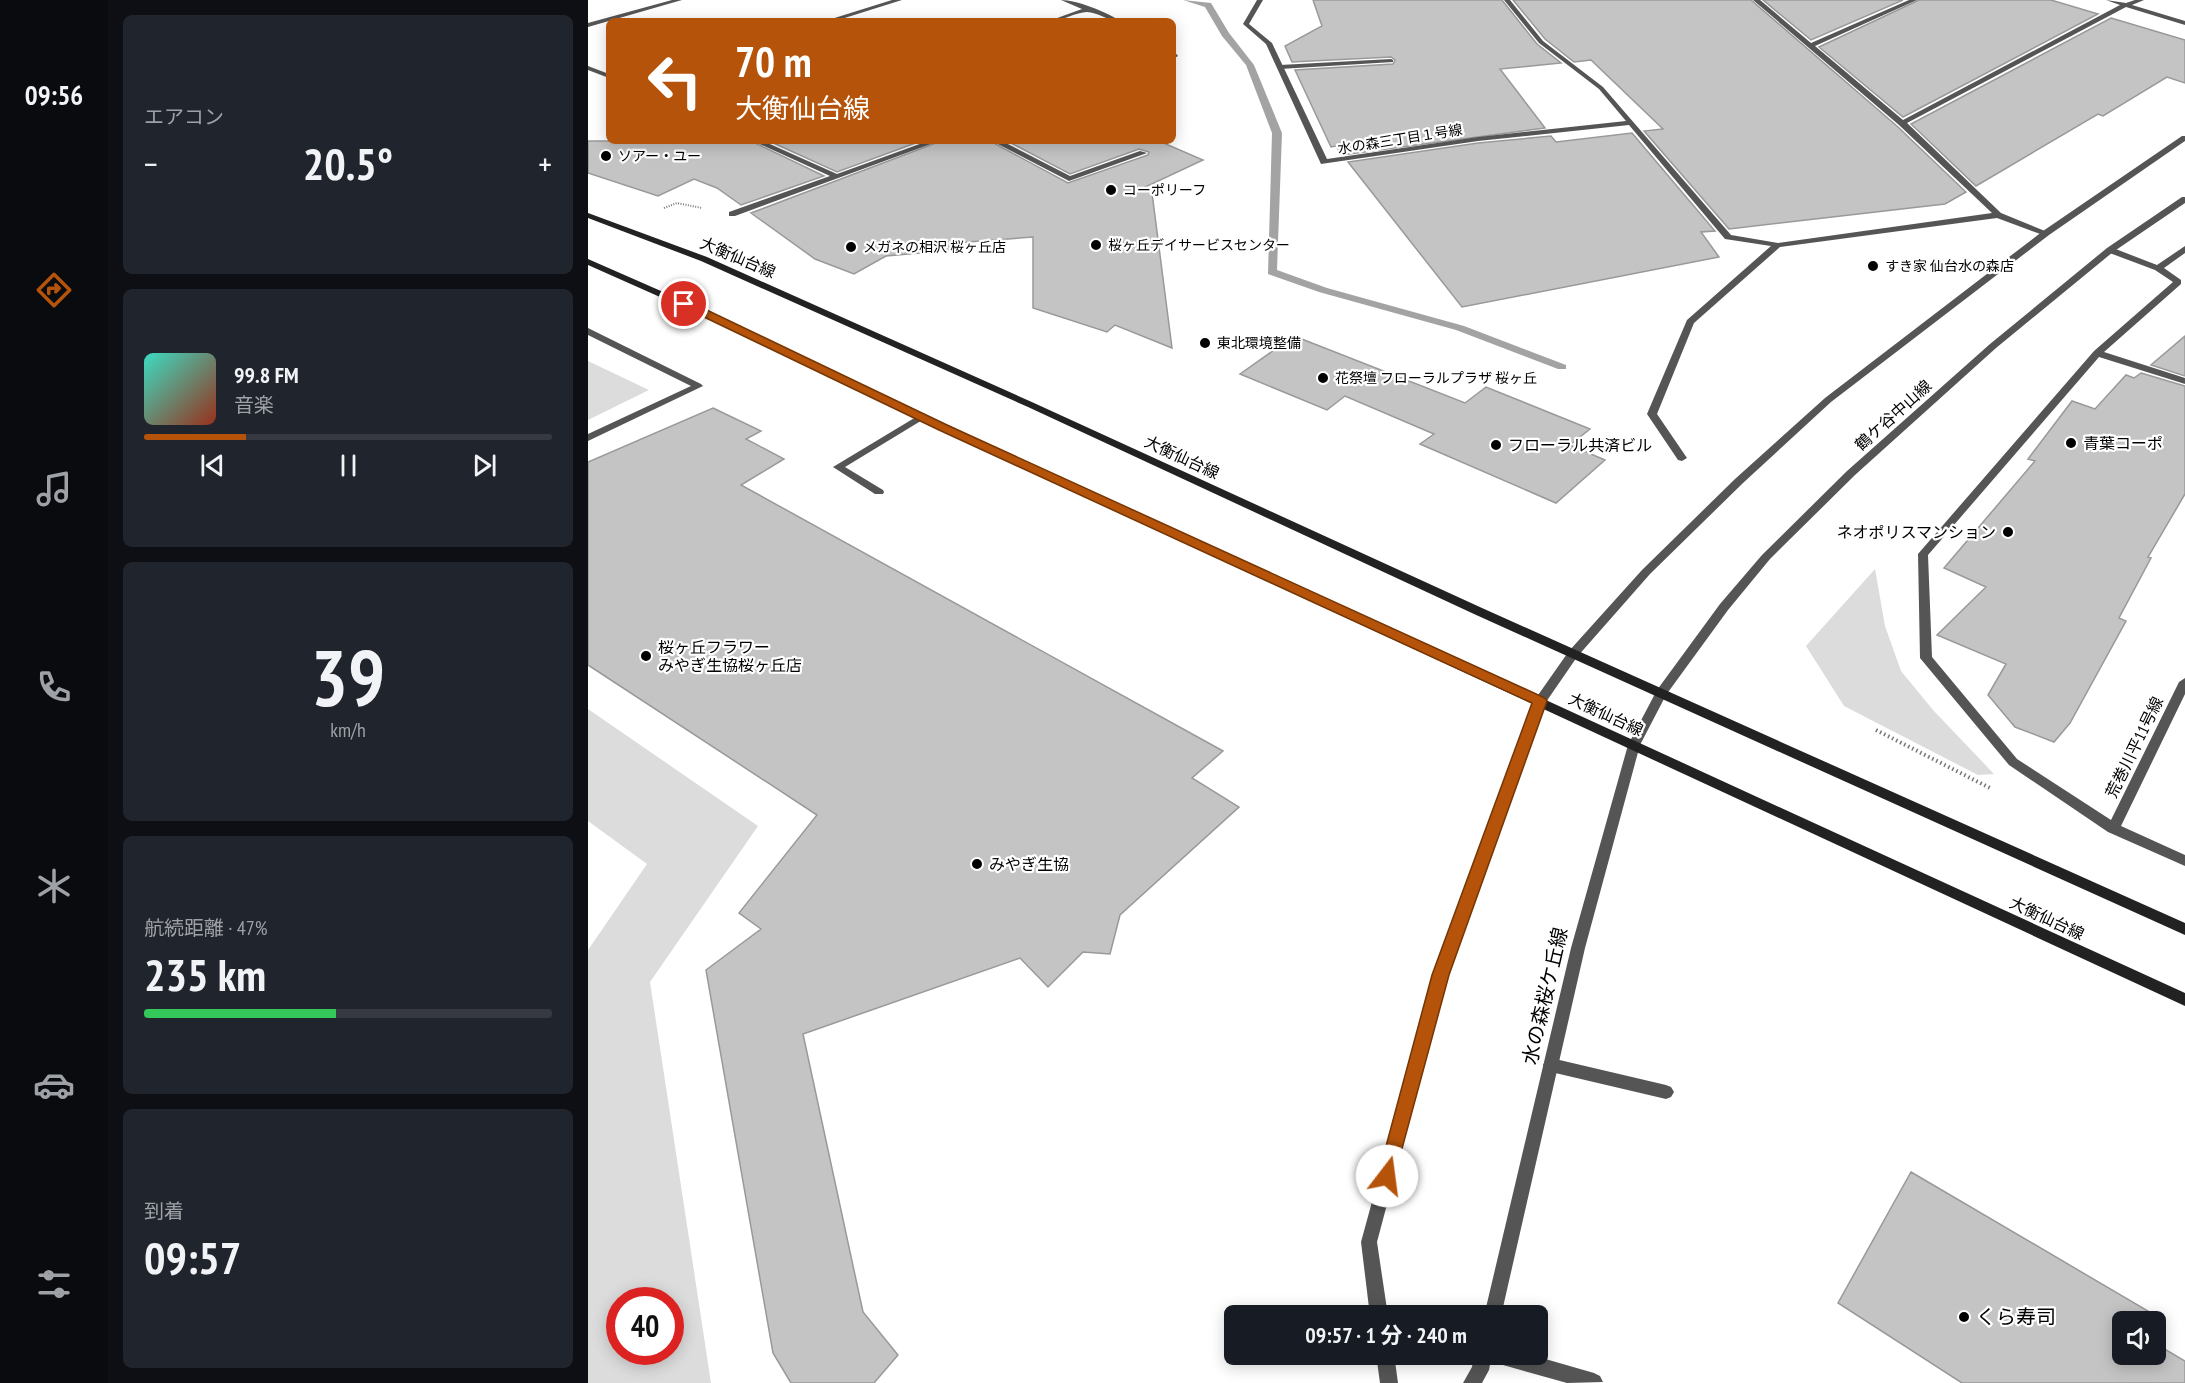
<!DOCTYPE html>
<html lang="ja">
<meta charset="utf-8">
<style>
:root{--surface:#171b24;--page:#20242c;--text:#f1f3f6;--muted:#9ea1a6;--line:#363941;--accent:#b45309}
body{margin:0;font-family:"PT Sans Narrow","Noto Sans JP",sans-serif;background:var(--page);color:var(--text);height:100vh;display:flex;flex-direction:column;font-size:22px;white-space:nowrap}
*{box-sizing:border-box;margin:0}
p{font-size:20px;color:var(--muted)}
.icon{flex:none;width:33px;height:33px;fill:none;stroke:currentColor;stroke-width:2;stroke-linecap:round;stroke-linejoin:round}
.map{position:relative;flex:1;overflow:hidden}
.details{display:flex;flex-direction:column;gap:15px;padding:15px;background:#0d0f14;width:480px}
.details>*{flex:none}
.guide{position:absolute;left:18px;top:18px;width:570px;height:126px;border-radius:9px;box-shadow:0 3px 15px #0003;background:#b45309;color:#fff;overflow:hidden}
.fabs{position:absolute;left:1524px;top:1311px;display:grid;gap:12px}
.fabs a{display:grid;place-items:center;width:54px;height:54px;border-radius:9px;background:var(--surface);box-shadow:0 3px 15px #0003;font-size:30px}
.speed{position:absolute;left:18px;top:1287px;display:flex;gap:12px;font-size:30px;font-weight:700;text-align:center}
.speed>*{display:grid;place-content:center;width:78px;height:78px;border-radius:50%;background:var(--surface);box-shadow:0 3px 15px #0003;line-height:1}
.speed .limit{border:9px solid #d22;background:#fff;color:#111}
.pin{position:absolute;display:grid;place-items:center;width:51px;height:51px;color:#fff;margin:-26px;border:3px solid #fff;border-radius:50%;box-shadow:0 2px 6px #0007}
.me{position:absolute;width:66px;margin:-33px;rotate:15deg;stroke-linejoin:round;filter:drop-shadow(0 0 4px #0008)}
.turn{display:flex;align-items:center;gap:21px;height:126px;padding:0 30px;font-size:27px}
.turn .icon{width:78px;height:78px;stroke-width:2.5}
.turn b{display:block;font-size:42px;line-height:51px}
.big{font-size:45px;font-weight:700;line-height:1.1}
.details .tile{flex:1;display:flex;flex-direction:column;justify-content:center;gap:9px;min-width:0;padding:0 21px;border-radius:9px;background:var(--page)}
.details .dial{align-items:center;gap:0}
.dial b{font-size:78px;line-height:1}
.song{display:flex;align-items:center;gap:18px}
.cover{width:72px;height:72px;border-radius:9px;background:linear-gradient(135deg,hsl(170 70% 55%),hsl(10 70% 35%))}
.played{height:6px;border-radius:3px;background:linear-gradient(90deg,var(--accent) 25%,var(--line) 25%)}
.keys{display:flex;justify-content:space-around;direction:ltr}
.heat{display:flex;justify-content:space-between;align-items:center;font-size:33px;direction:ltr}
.charge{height:9px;border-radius:4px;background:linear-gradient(90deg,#34c759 47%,var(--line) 0)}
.trip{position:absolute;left:636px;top:1305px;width:324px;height:60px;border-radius:9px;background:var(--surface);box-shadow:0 3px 15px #0003;font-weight:700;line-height:60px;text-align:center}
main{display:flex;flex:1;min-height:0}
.dock{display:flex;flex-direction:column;width:108px;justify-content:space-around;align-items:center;background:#090b0e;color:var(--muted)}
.dock .icon{width:42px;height:42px}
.dock .on{color:var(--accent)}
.dock b{font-size:27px;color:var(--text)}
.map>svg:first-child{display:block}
</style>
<main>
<nav class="dock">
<b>09:56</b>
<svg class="icon on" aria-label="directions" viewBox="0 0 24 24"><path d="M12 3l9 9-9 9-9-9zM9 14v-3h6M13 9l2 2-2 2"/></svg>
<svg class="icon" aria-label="music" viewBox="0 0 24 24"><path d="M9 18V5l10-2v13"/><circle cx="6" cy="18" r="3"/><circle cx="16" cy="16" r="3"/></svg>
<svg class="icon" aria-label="phone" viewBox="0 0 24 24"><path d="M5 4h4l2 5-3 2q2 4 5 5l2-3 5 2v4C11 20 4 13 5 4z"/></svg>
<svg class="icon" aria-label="climate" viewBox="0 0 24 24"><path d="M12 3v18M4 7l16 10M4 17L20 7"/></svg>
<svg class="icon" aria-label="car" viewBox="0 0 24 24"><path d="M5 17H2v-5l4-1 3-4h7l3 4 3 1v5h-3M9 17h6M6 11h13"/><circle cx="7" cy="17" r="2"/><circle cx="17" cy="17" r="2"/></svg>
<svg class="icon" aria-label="filters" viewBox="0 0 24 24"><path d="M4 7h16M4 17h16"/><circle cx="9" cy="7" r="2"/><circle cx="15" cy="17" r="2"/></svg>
</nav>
<section class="details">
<div class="tile"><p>エアコン</p>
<div class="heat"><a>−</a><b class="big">20.5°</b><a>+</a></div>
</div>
<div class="tile">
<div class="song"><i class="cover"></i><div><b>99.8 FM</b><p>音楽</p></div></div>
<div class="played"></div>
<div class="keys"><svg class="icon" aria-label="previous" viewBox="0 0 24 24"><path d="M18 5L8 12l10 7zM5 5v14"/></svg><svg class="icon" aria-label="pause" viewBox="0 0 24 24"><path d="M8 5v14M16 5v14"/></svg><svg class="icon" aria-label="next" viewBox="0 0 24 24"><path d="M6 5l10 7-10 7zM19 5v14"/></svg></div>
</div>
<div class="tile dial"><b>39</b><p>km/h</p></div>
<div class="tile"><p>航続距離 · 47%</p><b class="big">235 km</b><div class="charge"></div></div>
<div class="tile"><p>到着</p><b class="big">09:57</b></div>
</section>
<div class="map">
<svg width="1597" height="1383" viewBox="0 0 1597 1383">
<rect width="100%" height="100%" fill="#fff"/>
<path fill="#dcdcdc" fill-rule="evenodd" d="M0,361l61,29 -61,30z
M1287,569l10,57 16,45 32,39 61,64 -16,1 -134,-69 -38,-60z
M0,709l170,117 -108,156 61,401h-123v-433l59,-86 -59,-43zM82,1300v52h-50v-52z"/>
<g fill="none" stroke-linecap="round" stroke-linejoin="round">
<path fill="#a3a3a3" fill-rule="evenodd" d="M595,0l28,3 18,30 25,32 28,68 -5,137 50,18 137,38 102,39v4h-8l-102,-39 -137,-38 -51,-18 4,-141 -26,-68 -24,-29 -17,-29z"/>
</g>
<path fill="#c4c4c4" stroke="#999" stroke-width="1.5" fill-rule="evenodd" d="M725,0h189l35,44 24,19 -61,6 45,59 -203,27 -6,-9 -5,1 -36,-77 98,-6 2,-4 -4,-3 -99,5 -7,-16 37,-20z
M925,0h238l147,127 68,65 -21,12 -216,25 -85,-98 19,-2 -72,-69 -17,2 -29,-23z
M1175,0h140l-92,40z
M1331,0h132l47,14 -195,103 -84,-70z
M1523,18l74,22v43l-18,-6 -64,39 -5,-2 -122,72 -65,-62z
M1044,133l83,98 -14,1 18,25 -257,50 -114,-145 130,-19 73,-7 5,6z
M0,141h163l73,35 -83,29 -24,-17 -23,-9 -36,17 -70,-23z
M181,141h152l-84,31z
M353,141h49l78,42 80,-28 1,-3 -10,-3 -69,25 -63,-33h152l44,19 -60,28 9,5 20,155 -57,-23 -8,7 -74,-24v-71l-79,6v7l-68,6 -32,18 -39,-15 -64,-46z
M706,336l171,67 21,-16 104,42 -20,16 35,15 -49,43 -136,-59 14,-10 -89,-38 -18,14 -87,-36z
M1597,336v40l-34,-11z
M1553,373l44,13v108l-37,63 3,1 -32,60 7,3 -56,102 -16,19 -39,-15 -27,-32 18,-31 -69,-29 49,-48 -42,-19 91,-107 -7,-2 44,-58 23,8 31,-34 8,3z
M125,408l48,23 -15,8 38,20 -43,26 482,266 -31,27 47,29 -119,108 -10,39 -27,-2 -35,35 -28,-29 -217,76 60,278 35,43 -24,28h-83l-18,-30 -67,-383 55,-41 -22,-16 78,-98 -229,-150v-203z
M1323,1172l254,149 -9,23 29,17v22h-223l-124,-80zM1534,1322h34v32h-34z"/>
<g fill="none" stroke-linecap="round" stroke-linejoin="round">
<path stroke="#777" stroke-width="2" stroke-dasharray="1 1.5" stroke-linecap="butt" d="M76,208l13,-5 25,5"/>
<path stroke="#777" stroke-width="4" stroke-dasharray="1.5 3" stroke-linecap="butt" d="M1288,730l114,58"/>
<path fill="#555" fill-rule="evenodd" d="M803,59l2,1v2l-113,7 -3,-2 3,-2z
M404,141h10l68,35 70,-25 7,2 -78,28z
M333,414l3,1v4l-79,48 38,23 1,2 -1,2h-8l-42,-27z
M963,1058l115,27 5,2 3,5 -3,5 -5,2 -115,-27 -5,-2 -3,-5 3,-5z
M899,1354h41l66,19 6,3 3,6 -36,1 -71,-20 -6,-3z"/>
<path fill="#555" fill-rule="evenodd" d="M84,0h10l-94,27v-4z
M304,0h10l-67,21h-10z
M473,0c16,0 46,12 59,21 -12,0 -23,-9 -33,-9 -11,0 -24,9 -38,9l33,-12z
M669,0h6l-14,24 23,19 55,116 151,-22 148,-16 -27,-32 -60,-46 -35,-43h6l33,41 60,46 128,148 47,8 214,-30 -93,-88 -146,-125h7l51,43 98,-43h8l-102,46 88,74 217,-115 -14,-5 20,3 9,-3h9l-12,5 53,16v4l-59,-18 -219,116 94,90 49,20 -7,2 -46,-17 -217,29 -86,76 -37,91 30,44 -5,3 -4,-1 -31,-46 40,-94 84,-74 -46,-7 -96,-114 -151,16 -157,23 -55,-120 -23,-20z
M585,50l5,6 -5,3z
M0,66l21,8v4l-21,-8z
M165,141h10l74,33 91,-33h11l-204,75h-6v-4l101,-36z
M1597,246v7l-21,15 17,12v4l-77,68 81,26v6l-86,-27 -171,198 4,102 85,102 94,61 68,-138 6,-4v16l-64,132 64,29v11l-77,-34 -99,-67 -89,-107 -2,-104 176,-203 79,-69 -18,-12 -48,-18v-4h6l44,17z
M0,328l113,56 2,2 -115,55v-7l103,-48 -103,-51z"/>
<path fill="#555" fill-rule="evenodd" d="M1594,136h3v5l-136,94 -218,167 -88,81 -93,91 -73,83 -31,45 -98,273 -71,267 11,74h-18l-9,-74 73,-267 102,-277 33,-47 73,-81 93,-91 90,-81 218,-167z
M1594,197h3v6l-72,49 -117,96 -141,127 -85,84 -42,51 -62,85 -26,50 -55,203 -84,368h-17l87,-368 57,-203 29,-55 63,-86 42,-49 85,-84 143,-127 117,-96z
M788,1354h18l4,29h-18z
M886,1354h18l-3,16 -7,13h-19l9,-16z"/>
<path fill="#222" fill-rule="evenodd" d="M0,213l119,44 327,146 448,205 703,315v12l-711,-321 -446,-207 -327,-146 -113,-43z
M0,259l114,50 331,156 1152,528v13l-1160,-537 -329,-156 -108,-48z"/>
</g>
<path fill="#b45309" stroke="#753606" stroke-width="1.5" d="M93,301h7l259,124 598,273 2,3 -98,274 -56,207 -6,2 -7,-2 -2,-6 54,-201 100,-272 -593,-273 -258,-124z"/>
<g fill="#000" stroke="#fff" stroke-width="2">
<circle cx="18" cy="156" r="6"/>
<circle cx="523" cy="190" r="6"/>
<circle cx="508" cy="245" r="6"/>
<circle cx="263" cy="247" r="6"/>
<circle cx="1285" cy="266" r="6"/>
<circle cx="617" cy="343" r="6"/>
<circle cx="735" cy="378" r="6"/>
<circle cx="1483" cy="443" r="6"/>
<circle cx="908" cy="445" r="6"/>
<circle cx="1420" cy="532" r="6"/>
<circle cx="58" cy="656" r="6"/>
<circle cx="389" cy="864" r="6"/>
<circle cx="1376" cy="1317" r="6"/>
</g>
<g text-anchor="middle" stroke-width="4.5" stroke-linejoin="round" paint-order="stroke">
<g font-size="14" fill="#000" stroke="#fff">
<text transform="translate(812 139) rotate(-9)" y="5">水の森三丁目１号線</text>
</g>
<g font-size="14" fill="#000" stroke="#fff" text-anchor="start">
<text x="30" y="161">ソアー・ユー</text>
<text x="535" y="195">コーポリーフ</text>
<text x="520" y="250">桜ヶ丘デイサービスセンター</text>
<text x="275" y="252">メガネの相沢 桜ヶ丘店</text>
<text x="1297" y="271">すき家 仙台水の森店</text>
<text x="629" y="348">東北環境整備</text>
<text x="747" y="383">花祭壇 フローラルプラザ 桜ヶ丘</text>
</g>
<g font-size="16" fill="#000" stroke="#fff">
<text transform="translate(150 257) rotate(23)" y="6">大衡仙台線</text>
<text transform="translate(1305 415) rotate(-42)" y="6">鶴ケ谷中山線</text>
<text transform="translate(594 457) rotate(25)" y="6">大衡仙台線</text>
<text transform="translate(1018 714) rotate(25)" y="6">大衡仙台線</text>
<text transform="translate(1546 747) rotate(-64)" y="6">荒巻川平11号線</text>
<text transform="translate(1459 918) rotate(25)" y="6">大衡仙台線</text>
</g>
<g font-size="16" fill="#000" stroke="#fff" text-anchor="start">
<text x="1495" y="449">青葉コーポ</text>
<text x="920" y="451">フローラル共済ビル</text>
<text x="1408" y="538" text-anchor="end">ネオポリスマンション</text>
<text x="70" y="653">桜ヶ丘フラワー<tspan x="70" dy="18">みやぎ生協桜ヶ丘店</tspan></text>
<text x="401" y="870">みやぎ生協</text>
</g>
<g font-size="20" fill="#000" stroke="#fff">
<text transform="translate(957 996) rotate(-77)" y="7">水の森桜ケ丘線</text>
</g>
<g font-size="20" fill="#000" stroke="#fff" text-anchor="start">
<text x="1388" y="1324">くら寿司</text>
</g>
</g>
</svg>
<div class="fabs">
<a><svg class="icon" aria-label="sound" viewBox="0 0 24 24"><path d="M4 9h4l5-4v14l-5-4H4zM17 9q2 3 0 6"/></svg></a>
</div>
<div class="speed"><div class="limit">40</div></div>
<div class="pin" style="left:96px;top:304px;background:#d93025"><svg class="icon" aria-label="arrive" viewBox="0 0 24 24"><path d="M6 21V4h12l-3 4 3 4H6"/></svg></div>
<svg class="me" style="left:799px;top:1176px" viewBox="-20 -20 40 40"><circle r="19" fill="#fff"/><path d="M0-13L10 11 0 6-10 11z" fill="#b45309"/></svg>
<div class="trip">09:57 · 1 分 · 240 m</div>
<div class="guide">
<div class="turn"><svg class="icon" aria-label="left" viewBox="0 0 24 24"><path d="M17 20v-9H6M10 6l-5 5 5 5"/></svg><div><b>70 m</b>大衡仙台線</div></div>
</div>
</div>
</main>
